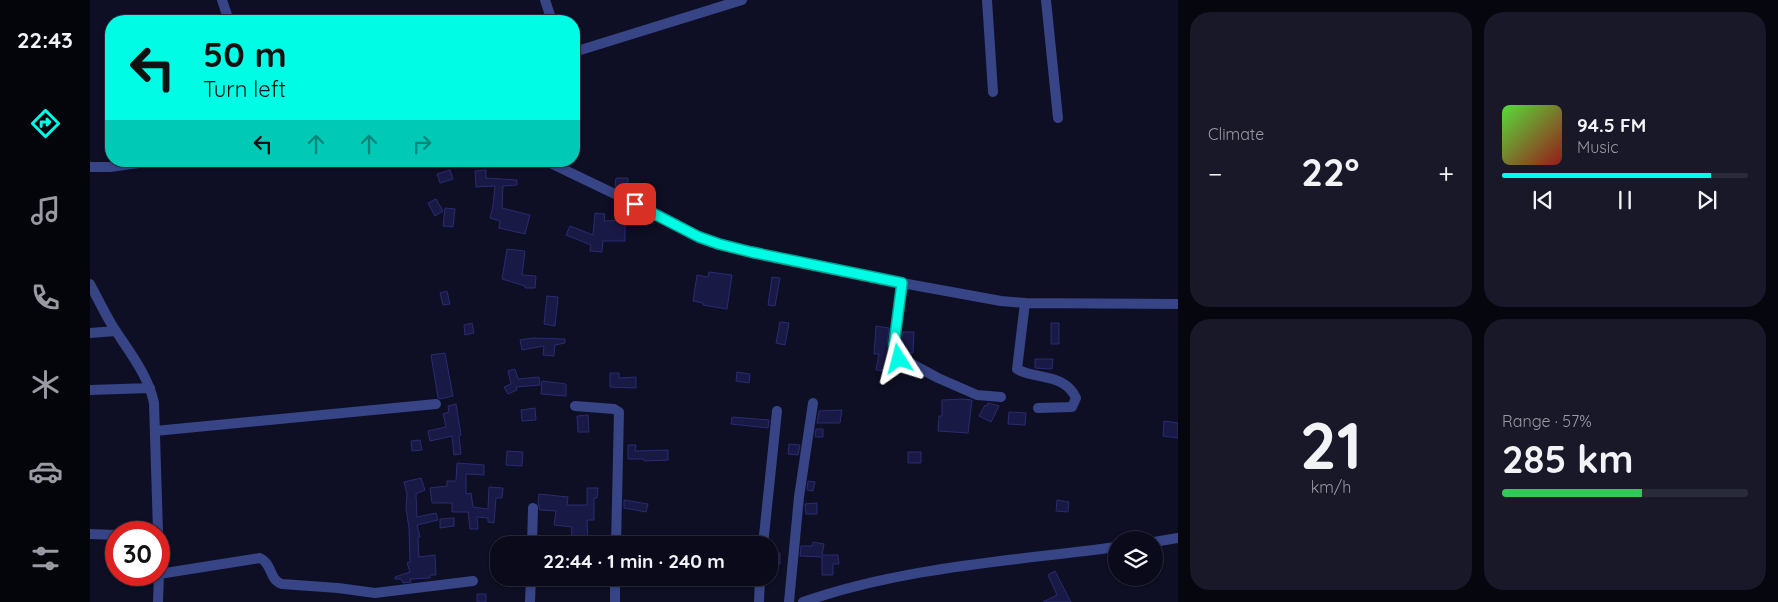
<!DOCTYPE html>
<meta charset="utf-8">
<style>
:root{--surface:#0a0a1b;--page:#181828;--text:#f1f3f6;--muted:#999aa3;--line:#2a2b3a;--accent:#00fce4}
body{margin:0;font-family:Quicksand,sans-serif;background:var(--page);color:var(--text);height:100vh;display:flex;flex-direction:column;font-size:19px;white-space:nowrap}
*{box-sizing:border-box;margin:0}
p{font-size:16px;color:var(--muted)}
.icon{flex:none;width:28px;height:28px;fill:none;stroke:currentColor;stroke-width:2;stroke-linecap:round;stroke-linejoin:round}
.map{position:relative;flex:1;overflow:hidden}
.sheet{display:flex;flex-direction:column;gap:12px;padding:12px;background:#06060f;width:600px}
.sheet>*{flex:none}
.top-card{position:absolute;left:15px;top:15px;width:475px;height:152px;border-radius:20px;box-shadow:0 1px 4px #0004,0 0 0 1px var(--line);background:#00fce4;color:#111;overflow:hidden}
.controls{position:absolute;left:1018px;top:531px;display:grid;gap:10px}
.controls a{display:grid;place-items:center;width:55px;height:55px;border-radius:50%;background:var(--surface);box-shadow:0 1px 4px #0004,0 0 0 1px var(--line);font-size:25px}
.speed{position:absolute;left:15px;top:521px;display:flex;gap:10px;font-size:25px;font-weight:700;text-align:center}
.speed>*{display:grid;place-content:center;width:65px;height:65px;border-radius:50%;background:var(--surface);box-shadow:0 1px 4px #0004,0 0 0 1px var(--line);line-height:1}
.speed .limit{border:8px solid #d22;background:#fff;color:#111}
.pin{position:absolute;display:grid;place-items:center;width:42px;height:42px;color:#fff;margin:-21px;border-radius:10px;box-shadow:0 2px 8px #0006}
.me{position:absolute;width:55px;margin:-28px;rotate:351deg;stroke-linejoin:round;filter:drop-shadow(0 0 4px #0008)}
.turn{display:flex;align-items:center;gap:18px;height:105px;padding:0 15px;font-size:22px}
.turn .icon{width:65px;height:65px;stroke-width:2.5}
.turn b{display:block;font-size:35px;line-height:42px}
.lanes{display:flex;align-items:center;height:48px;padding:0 15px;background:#0003;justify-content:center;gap:25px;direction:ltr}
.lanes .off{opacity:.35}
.big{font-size:38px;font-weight:700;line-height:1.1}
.sheet .tile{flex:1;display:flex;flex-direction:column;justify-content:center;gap:8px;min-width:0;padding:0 18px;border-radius:20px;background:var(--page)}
.sheet .dial{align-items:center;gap:0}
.dial b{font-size:65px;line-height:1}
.song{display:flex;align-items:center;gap:15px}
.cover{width:60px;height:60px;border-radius:8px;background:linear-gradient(135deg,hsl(110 70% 55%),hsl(0 70% 35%))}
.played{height:5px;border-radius:2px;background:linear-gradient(90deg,var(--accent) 85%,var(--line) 85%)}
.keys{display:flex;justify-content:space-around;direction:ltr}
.heat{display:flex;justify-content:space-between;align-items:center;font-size:28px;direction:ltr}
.charge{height:8px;border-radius:4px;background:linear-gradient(90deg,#34c759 57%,var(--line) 0)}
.sheet .tiles{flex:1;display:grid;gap:12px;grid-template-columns:repeat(2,1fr)}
.trip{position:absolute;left:400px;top:536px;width:288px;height:50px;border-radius:20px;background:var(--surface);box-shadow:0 1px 4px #0004,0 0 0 1px var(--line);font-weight:700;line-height:50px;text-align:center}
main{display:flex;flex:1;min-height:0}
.menu{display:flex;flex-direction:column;width:90px;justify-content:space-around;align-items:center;background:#04040b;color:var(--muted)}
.menu .icon{width:35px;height:35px}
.menu .on{color:var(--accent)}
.menu b{font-size:22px;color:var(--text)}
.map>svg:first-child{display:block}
</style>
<main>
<nav class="menu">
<b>22:43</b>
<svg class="icon on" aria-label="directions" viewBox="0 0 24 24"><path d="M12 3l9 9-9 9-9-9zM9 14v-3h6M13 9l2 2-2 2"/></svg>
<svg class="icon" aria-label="music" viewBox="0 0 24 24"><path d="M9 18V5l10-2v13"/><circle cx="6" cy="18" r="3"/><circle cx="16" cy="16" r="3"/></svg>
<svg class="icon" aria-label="phone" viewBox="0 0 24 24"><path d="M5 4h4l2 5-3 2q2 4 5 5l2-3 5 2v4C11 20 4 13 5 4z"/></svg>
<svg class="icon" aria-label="climate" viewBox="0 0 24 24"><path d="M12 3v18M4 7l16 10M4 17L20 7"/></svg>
<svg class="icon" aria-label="car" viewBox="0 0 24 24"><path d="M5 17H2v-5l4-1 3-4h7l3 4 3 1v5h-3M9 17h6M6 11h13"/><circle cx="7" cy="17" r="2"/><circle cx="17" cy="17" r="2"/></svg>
<svg class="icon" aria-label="filters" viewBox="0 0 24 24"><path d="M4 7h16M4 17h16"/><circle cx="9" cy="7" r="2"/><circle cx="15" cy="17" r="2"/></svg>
</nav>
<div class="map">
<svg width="1088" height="602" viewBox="0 0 1088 602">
<rect width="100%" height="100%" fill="#0e0e24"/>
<path fill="#191946" stroke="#2b2b72" d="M360,170l3,9 -13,4 -3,-9z
M396,170v8l31,2v5l-14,1 -1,22 28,7 -5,19 -26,-6 1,-7 -10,-3 3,-12 2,-20 -19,1 -1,-16z
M526,178h12v13l-13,-4z
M346,199l7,12 -8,5 -7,-13z
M355,208l10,1 -2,18 -10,-1z
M505,213l10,1 -1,7 21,-1v21h-22l-1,11 -12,-1 1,-6 -25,-10 4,-9 23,9z
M417,249l18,2 -3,24 14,1 -1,12h-10v-2l-23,-7z
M619,272l23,3 -5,34 -24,-4v-2l-10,-2 4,-26 11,2z
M682,277l8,1 -5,28 -7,-1z
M357,291l3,13 -7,1 -3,-12z
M457,296l11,1 -3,29 -11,-2z
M690,322l9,1 -4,22 -9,-2z
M382,323l2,10 -9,2 -1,-10z
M961,323h8v21h-8z
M786,326l13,2 -2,16 2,8 -5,19 -8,-1 3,-16h-5z
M813,332h11l-1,21 -10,-2 -2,-6z
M443,338l32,1v4l-10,2 -1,11 -11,-1 1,-9 -22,4 -2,-10z
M355,353l8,43 -13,3 -2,-1 -7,-43z
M945,359h18l-1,10 -17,-1z
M425,369l3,10 21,-2 1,8 -24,2 1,3 -9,4 -4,-7 7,-3 -3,-13z
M647,372l13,2 -1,9 -13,-2z
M520,373h9v5l17,-1v11l-26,-1z
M452,381l24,3v12l-25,-2z
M872,399l10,1 -4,33 -30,-2 1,-15h3v-16z
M898,403l11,3 -8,16 -12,-6 6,-11 2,1z
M366,404l5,31 -2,1 2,18 -7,1 -2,-19 -22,5 -2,-10 18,-4 -3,-13 6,-2 -1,-6z
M445,408l1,12 -14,1 -1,-11z
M752,410l-2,13h-23l2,-12z
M919,412l17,1 -1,12 -17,-1z
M498,415l1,17h-11l-1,-16z
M642,417l37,3 -1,8 -37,-4z
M1074,421l14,2v15l-15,-2z
M726,429h7v8h-8z
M330,440l2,10 -10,1 -1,-10z
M699,444l11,1 -2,10 -10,-1z
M538,445h8l-1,6 33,-1v10l-24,1v-2h-16z
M417,451l16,1 -1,14 -16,-1z
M818,452h13v11h-13z
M367,463l27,2v10l-18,-1v20l5,-1 2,14 15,2 1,-22 14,1 -1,10h-6l-2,25 -6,-1v-4l-11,-1 1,12h-8l-2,-17h-16v-9h-20l-2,-15 17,-2v-5h9z
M331,478l4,12 -9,4 1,23 19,-4 2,7 -21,5 3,12h-2l1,20 16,-2 1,20h-6v3l-20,1 1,3 -8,1 -2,-4h-6v-2l15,-5 -3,-9 3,-1 -1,-34 -3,-20 1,-14 -3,-12z
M718,481l7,1 -2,9 -6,-1z
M497,488h11l-1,10h-3v22h-7l1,23 -17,-2 1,-14 -18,-2 2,-14 -16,-1 -2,-6 1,-10 29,3 -1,8h20z
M534,500l24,4 -2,8 -22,-4z
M967,500l12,2 -1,10 -12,-1z
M727,503v11h-11l-1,-10z
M364,518v8l-14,2v-9z
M723,542l11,2 -2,11h16l1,9h-6v11h-11v-18l-22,-1 1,-10h11z
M679,553h11v11h-11z
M965,571l16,31h-28l14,-7 -9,-20z
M387,594h9v8h-9z"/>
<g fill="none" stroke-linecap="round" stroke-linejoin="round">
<path stroke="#374485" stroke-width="10" d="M132,0l7,21
M455,0l7,21
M897,0l6,92
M956,0l12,118
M484,52l168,-52
M456,161l121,58 32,18 20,7 32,8 151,31 99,18 24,2 153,1
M0,167h20l43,-6
M812,283l-8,62 3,11 41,22 39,17 24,2
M0,284c7,13 14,28 22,41 15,24 36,49 42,78l4,129
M935,303l-8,66c19,11 48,4 59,29l-4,9 -34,1
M0,333l26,-2
M0,390l60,-2
M485,406l39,3 5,3 -3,133
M65,431l281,-27
M0,534l26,1
M1064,542l24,-4
M442,545l1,-37
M673,545l14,-134
M69,574l101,-16c12,5 9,22 22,26l56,4 37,5 98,-12
M68,602l1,-27
M440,602l1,-24
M525,602v-24
M669,602l1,-24
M699,602l10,-105 14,-94
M713,602c100,-35 209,-41 313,-55"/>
</g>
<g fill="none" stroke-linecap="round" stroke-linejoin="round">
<defs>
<path id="route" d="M545,204l64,33 20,7 32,8 151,31 -8,61 1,9 4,6"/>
</defs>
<use href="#route" stroke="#00a494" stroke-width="12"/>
<use href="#route" stroke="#00fce4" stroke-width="9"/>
</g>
</svg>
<div class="controls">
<a><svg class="icon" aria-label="layers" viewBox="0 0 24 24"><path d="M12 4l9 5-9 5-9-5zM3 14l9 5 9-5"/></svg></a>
</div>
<div class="speed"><div class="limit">30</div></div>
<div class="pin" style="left:545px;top:204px;background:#d93025"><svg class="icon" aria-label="arrive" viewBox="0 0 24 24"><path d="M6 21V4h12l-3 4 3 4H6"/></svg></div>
<svg class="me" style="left:809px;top:359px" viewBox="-20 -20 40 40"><path d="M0-17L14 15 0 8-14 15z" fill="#00fce4" stroke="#fff" stroke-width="4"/></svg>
<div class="trip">22:44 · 1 min · 240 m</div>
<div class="top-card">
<div class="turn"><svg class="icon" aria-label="left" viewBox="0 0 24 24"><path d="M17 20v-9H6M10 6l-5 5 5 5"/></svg><div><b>50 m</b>Turn left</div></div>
<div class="lanes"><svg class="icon" aria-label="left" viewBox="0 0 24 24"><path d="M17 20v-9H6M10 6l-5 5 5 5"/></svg><svg class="icon off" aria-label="ahead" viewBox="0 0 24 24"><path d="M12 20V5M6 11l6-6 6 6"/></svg><svg class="icon off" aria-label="ahead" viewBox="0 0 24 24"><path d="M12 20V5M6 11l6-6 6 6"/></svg><svg class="icon off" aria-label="right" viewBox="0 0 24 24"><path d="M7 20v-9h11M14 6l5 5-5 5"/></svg></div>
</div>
</div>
<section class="sheet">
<div class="tiles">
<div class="tile"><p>Climate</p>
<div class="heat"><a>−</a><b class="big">22°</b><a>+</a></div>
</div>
<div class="tile">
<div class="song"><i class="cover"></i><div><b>94.5 FM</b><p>Music</p></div></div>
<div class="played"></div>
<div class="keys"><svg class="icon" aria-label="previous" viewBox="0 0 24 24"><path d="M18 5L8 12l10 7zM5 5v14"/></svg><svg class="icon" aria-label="pause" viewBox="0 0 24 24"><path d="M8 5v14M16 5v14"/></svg><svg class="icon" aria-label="next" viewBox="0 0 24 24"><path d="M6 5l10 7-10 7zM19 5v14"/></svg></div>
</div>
<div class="tile dial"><b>21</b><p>km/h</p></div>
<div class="tile"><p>Range · 57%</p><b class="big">285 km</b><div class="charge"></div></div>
</div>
</section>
</main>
